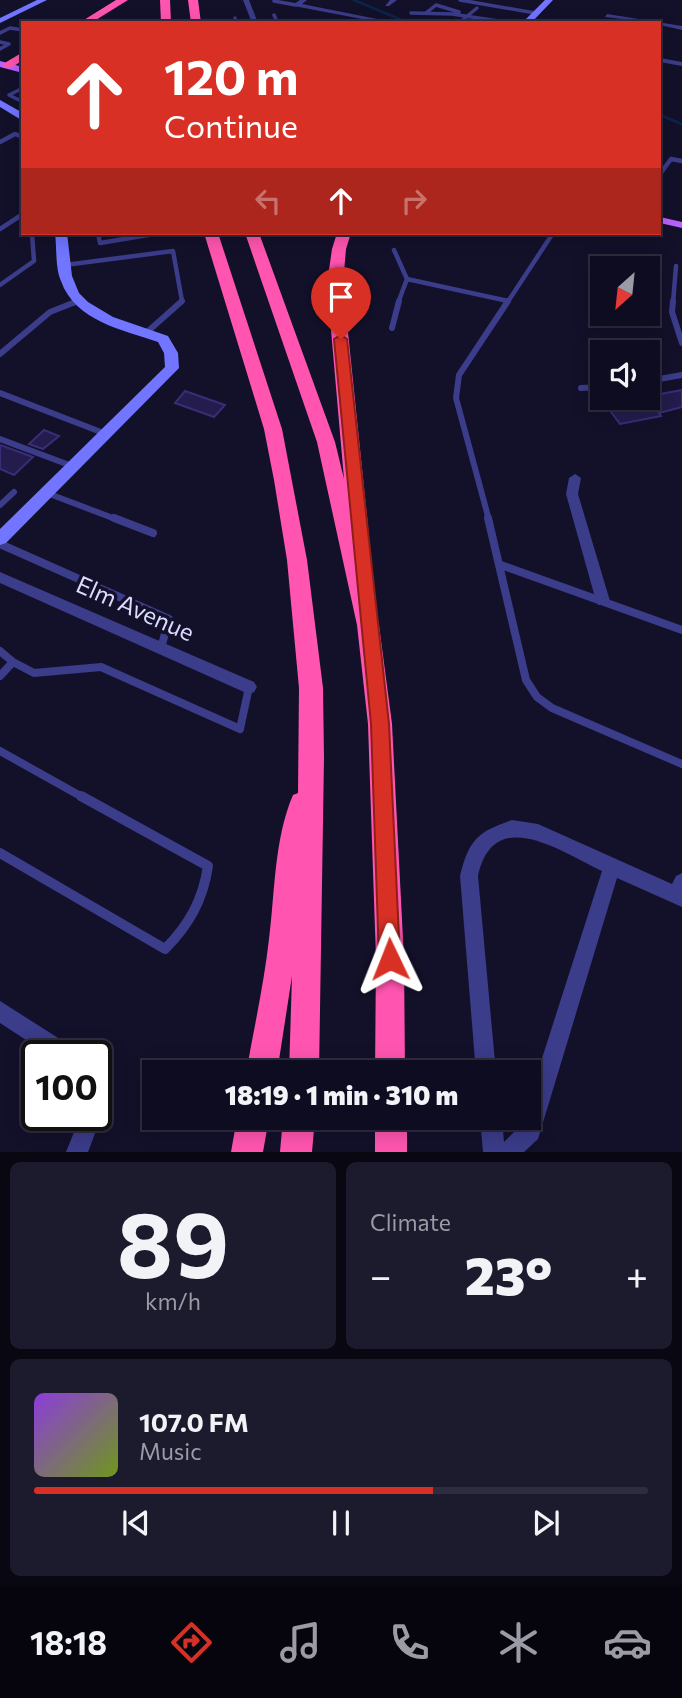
<!DOCTYPE html>
<meta charset="utf-8">
<style>
:root{--surface:#0e0c20;--page:#1c1a2d;--text:#f1f3f6;--muted:#9b9ba5;--line:#2e2c3e;--accent:#d93025}
body{margin:0;font-family:Commissioner,sans-serif;background:var(--page);color:var(--text);height:100vh;display:flex;flex-direction:column;font-size:26px;white-space:nowrap}
*{box-sizing:border-box;margin:0}
p{font-size:23px;color:var(--muted)}
.icon{flex:none;width:38px;height:38px;fill:none;stroke:currentColor;stroke-width:2;stroke-linecap:round;stroke-linejoin:round}
.map{position:relative;height:1152px;overflow:hidden}
.side{display:flex;flex-direction:column;gap:10px;padding:10px;background:#080712;flex:1}
.side>*{flex:none}
.top-card{position:absolute;left:21px;top:21px;width:640px;height:214px;border-radius:0px;box-shadow:0 4px 18px #0003,0 0 0 2px var(--line);background:#d93025;color:#fff;overflow:hidden}
.needle{width:46px;rotate:207deg}
.fabs{position:absolute;left:590px;top:256px;display:grid;gap:14px}
.fabs a{display:grid;place-items:center;width:70px;height:70px;border-radius:0px;background:var(--surface);box-shadow:0 4px 18px #0003,0 0 0 2px var(--line);font-size:35px}
.speed{position:absolute;left:21px;top:1040px;display:flex;gap:14px;font-size:35px;font-weight:700;text-align:center}
.speed>*{display:grid;place-content:center;width:91px;height:91px;border-radius:50%;background:var(--surface);box-shadow:0 4px 18px #0003,0 0 0 2px var(--line);line-height:1}
.speed .limit{border:4px solid #111;border-radius:10px;background:#fff;color:#111}
.pin{position:absolute;display:grid;place-items:center;width:60px;height:60px;color:#fff;margin:-72px -30px;border-radius:50% 50% 50% 0;rotate:-45deg;box-shadow:0 0 7px #0007}
.pin .icon{rotate:45deg}
.me{position:absolute;width:77px;margin:-38px;rotate:358deg;stroke-linejoin:round;filter:drop-shadow(0 0 5px #0008)}
.turn{display:flex;align-items:center;gap:24px;height:147px;padding:0 28px;font-size:32px}
.turn .icon{width:91px;height:91px;stroke-width:2.5}
.turn b{display:block;font-size:49px;line-height:60px}
.lanes{display:flex;align-items:center;height:66px;padding:0 28px;background:#0003;justify-content:center;gap:35px;direction:ltr}
.lanes .off{opacity:.35}
.big{font-size:52px;font-weight:800;line-height:1.1}
.side .tile{flex:1;display:flex;flex-direction:column;justify-content:center;gap:10px;min-width:0;padding:0 24px;border-radius:10px;background:var(--page)}
.side .dial{align-items:center;gap:0}
.dial b{font-size:91px;line-height:1}
.song{display:flex;align-items:center;gap:21px}
.cover{width:84px;height:84px;border-radius:10px;background:linear-gradient(135deg,hsl(270 70% 55%),hsl(80 70% 35%))}
.played{height:7px;border-radius:4px;background:linear-gradient(90deg,var(--accent) 65%,var(--line) 65%)}
.keys{display:flex;justify-content:space-around;direction:ltr}
.heat{display:flex;justify-content:space-between;align-items:center;font-size:38px;direction:ltr}
.side .tiles{flex:1;display:grid;gap:10px;grid-template-columns:1fr 1fr}
.tile:last-child{grid-column:span 2}
.trip{position:absolute;left:142px;top:1060px;width:399px;height:70px;border-radius:0px;background:var(--surface);box-shadow:0 4px 18px #0003,0 0 0 2px var(--line);font-weight:800;line-height:70px;text-align:center}
.tab-bar{display:flex;height:112px;justify-content:space-around;align-items:center;background:#06050d;color:var(--muted)}
.tab-bar .icon{width:49px;height:49px}
.tab-bar .on{color:var(--accent)}
.tab-bar b{font-size:32px;color:var(--text)}
.map>svg:first-child{display:block}
</style>
<div class="map">
<svg width="682" height="1152" viewBox="0 0 682 1152">
<rect width="100%" height="100%" fill="#13102a"/>
<g fill="none" stroke-linecap="round" stroke-linejoin="round">
<path stroke="#0a254a" stroke-width="2.5" d="M354,0l55,23
M660,115l22,9"/>
</g>
<path fill="#231c4c" stroke="#382e78" stroke-width="2" d="M682,390v17l-23,6 2,3 -41,8 -15,-20z
M185,391l40,14 -11,12 -39,-14z
M44,430l15,6 -16,13 -14,-5z
M0,445l33,12 -19,18 -14,-6z"/>
<g fill="none" stroke-linecap="round" stroke-linejoin="round">
<path stroke="#3b3c8a" stroke-width="3.5" d="M460,0l75,13
M274,1l22,4
M411,13l41,1 59,9
M426,13l10,-8 23,7
M274,15l3,7
M235,18v5
M459,23l18,-15
M0,33l10,-5 13,2
M0,42l9,2 -9,5
M23,88l-14,7 14,7"/>
<path stroke="#3b3c8a" stroke-width="4.5" d="M0,142l15,-8 8,3
M660,174l11,-15 11,2
M0,229l23,-15
M98,233l2,10 60,-10
M61,235l20,-2
M394,250l13,29
M65,265l108,-14 9,50 -2,2
M0,285l34,-24 -2,-28
M73,303l5,-2
M398,303l9,-24 101,22
M507,303l46,-70
M673,303l3,-37"/>
<path stroke="#3b3c8a" stroke-width="6" d="M673,301l-1,11 10,31
M392,328l7,-27
M146,333l36,-32
M0,354l50,-42 28,-11
M648,381l34,-6
M581,388l21,-1
M0,393l106,41
M0,439l72,27
M47,493l71,27
M0,505l14,-13
M489,520l-33,-122 3,-23 49,-74"/>
<path stroke="#3b3c8a" stroke-width="8" d="M114,518l39,15
M488,518l38,162 11,17 15,11 130,56
M0,544l169,75 -8,29
M501,565l181,65
M0,651l13,11
M0,676l13,-14 21,11 67,-6 139,62 9,-42
M0,751l84,47"/>
<path stroke="#3b3c8a" stroke-width="10" d="M0,853l165,96c24,-24 38,-49 43,-83l-127,-70"/>
<path fill="#3b3c8a" fill-rule="evenodd" d="M243,0h6l9,23h-6z
M300,0h7l-5,4 85,17 -4,2 -89,-17v-2z
M390,0h7l-8,6h-4z
M607,14l75,12v4l-22,-5v-2l-55,-6z
M660,58l22,4v4l-22,-4z
M575,474l6,4 -3,16 32,107 -2,4h-10l-2,-4 -30,-107 3,-16z
M0,572l254,110 3,5 -3,5 -5,2 -5,-2 -244,-109z
M512,820l26,4 134,60 4,-8 6,-3v34l-65,-29 -79,261 -14,13h-41l-3,-34h22l2,24 17,-17 2,-7h5v-16l74,-231c-42,-20 -108,-67 -124,5l18,197h-20l-16,-197c9,-36 17,-44 52,-56z
M0,1001l74,47 3,7h-28l-49,-32z
M96,1073l7,3c4,9 4,16 0,25l-7,3z
M96,1107l6,8 -14,37h-22l15,-37h15z"/>
<path fill="#7175ff" fill-rule="evenodd" d="M37,0h10l-47,23v-5z
M545,0h8l-22,23h-9z
M0,100l23,13v8l-23,-14z
M55,233h12l5,43 7,17 9,9 25,15 55,19 10,17 1,15 -173,175 -6,2v-16l165,-162 -1,-14 -6,-11c-35,-12 -83,-21 -97,-61 -6,-14 -4,-32 -6,-48z"/>
<path fill="#ba61ff" fill-rule="evenodd" d="M0,61l23,6v6l-23,-6z
M660,217l22,5v6l-22,-5z"/>
<path fill="#ff55b0" fill-rule="evenodd" d="M116,0h12l-37,23h-12z
M160,0h10l1,23h-10z
M188,0h10l3,23h-10z
M23,52v8l-12,8h-8v-4z
M204,233h14l64,196 25,131 16,128 1,70 -5,315h-30l3,-97 -15,97h-31c8,-45 18,-89 23,-134 6,-46 5,-100 24,-144l5,-2 1,-105 -12,-128 -13,-80 -10,-51z
M245,233h14l76,209 9,37 -17,-195 5,-35 5,-16h14l-5,16 -3,35 26,252 -3,5 -7,2 20,82 13,99 12,235 1,114h-30l1,-114 -8,-235 -11,-99 -40,-183z
M237,1118h32l-6,34h-32z
M283,1118h32l-3,34h-32z
M375,1118h32v34h-32z"/>
</g>
<path fill="#d93025" stroke="#8d1f18" stroke-width="2" d="M341,335l6,4 42,385 11,235 -3,7 -7,4 -8,-4 -3,-7 -8,-235 -37,-385z"/>
<g text-anchor="middle" stroke-width="7" stroke-linejoin="round" paint-order="stroke">
<g font-size="24" fill="#dcdaff" stroke="#13102a">
<text transform="translate(135 609) rotate(24)" y="8">Elm Avenue</text>
</g>
</g>
</svg>
<div class="fabs">
<a><svg class="needle" viewBox="-14 -14 28 28"><path d="M0-13l5 13h-10z" fill="#e53935"/><path d="M0 13l5-13h-10z" fill="#9b9ba5"/></svg></a>
<a><svg class="icon" aria-label="sound" viewBox="0 0 24 24"><path d="M4 9h4l5-4v14l-5-4H4zM17 9q2 3 0 6"/></svg></a>
</div>
<div class="speed"><div class="limit">100</div></div>
<div class="pin" style="left:341px;top:339px;background:#d93025"><svg class="icon" aria-label="arrive" viewBox="0 0 24 24"><path d="M6 21V4h12l-3 4 3 4H6"/></svg></div>
<svg class="me" style="left:390px;top:959px" viewBox="-20 -20 40 40"><path d="M0-17L14 15 0 8-14 15z" fill="#d93025" stroke="#fff" stroke-width="4"/></svg>
<div class="trip">18:19 · 1 min · 310 m</div>
<div class="top-card">
<div class="turn"><svg class="icon" aria-label="ahead" viewBox="0 0 24 24"><path d="M12 20V5M6 11l6-6 6 6"/></svg><div><b>120 m</b>Continue</div></div>
<div class="lanes"><svg class="icon off" aria-label="left" viewBox="0 0 24 24"><path d="M17 20v-9H6M10 6l-5 5 5 5"/></svg><svg class="icon" aria-label="ahead" viewBox="0 0 24 24"><path d="M12 20V5M6 11l6-6 6 6"/></svg><svg class="icon off" aria-label="right" viewBox="0 0 24 24"><path d="M7 20v-9h11M14 6l5 5-5 5"/></svg></div>
</div>
</div>
<section class="side">
<div class="tiles">
<div class="tile dial"><b>89</b><p>km/h</p></div>
<div class="tile"><p>Climate</p>
<div class="heat"><a>−</a><b class="big">23°</b><a>+</a></div>
</div>
<div class="tile">
<div class="song"><i class="cover"></i><div><b>107.0 FM</b><p>Music</p></div></div>
<div class="played"></div>
<div class="keys"><svg class="icon" aria-label="previous" viewBox="0 0 24 24"><path d="M18 5L8 12l10 7zM5 5v14"/></svg><svg class="icon" aria-label="pause" viewBox="0 0 24 24"><path d="M8 5v14M16 5v14"/></svg><svg class="icon" aria-label="next" viewBox="0 0 24 24"><path d="M6 5l10 7-10 7zM19 5v14"/></svg></div>
</div>
</div>
</section>
<nav class="tab-bar">
<b>18:18</b>
<svg class="icon on" aria-label="directions" viewBox="0 0 24 24"><path d="M12 3l9 9-9 9-9-9zM9 14v-3h6M13 9l2 2-2 2"/></svg>
<svg class="icon" aria-label="music" viewBox="0 0 24 24"><path d="M9 18V5l10-2v13"/><circle cx="6" cy="18" r="3"/><circle cx="16" cy="16" r="3"/></svg>
<svg class="icon" aria-label="phone" viewBox="0 0 24 24"><path d="M5 4h4l2 5-3 2q2 4 5 5l2-3 5 2v4C11 20 4 13 5 4z"/></svg>
<svg class="icon" aria-label="climate" viewBox="0 0 24 24"><path d="M12 3v18M4 7l16 10M4 17L20 7"/></svg>
<svg class="icon" aria-label="car" viewBox="0 0 24 24"><path d="M5 17H2v-5l4-1 3-4h7l3 4 3 1v5h-3M9 17h6M6 11h13"/><circle cx="7" cy="17" r="2"/><circle cx="17" cy="17" r="2"/></svg>
</nav>
